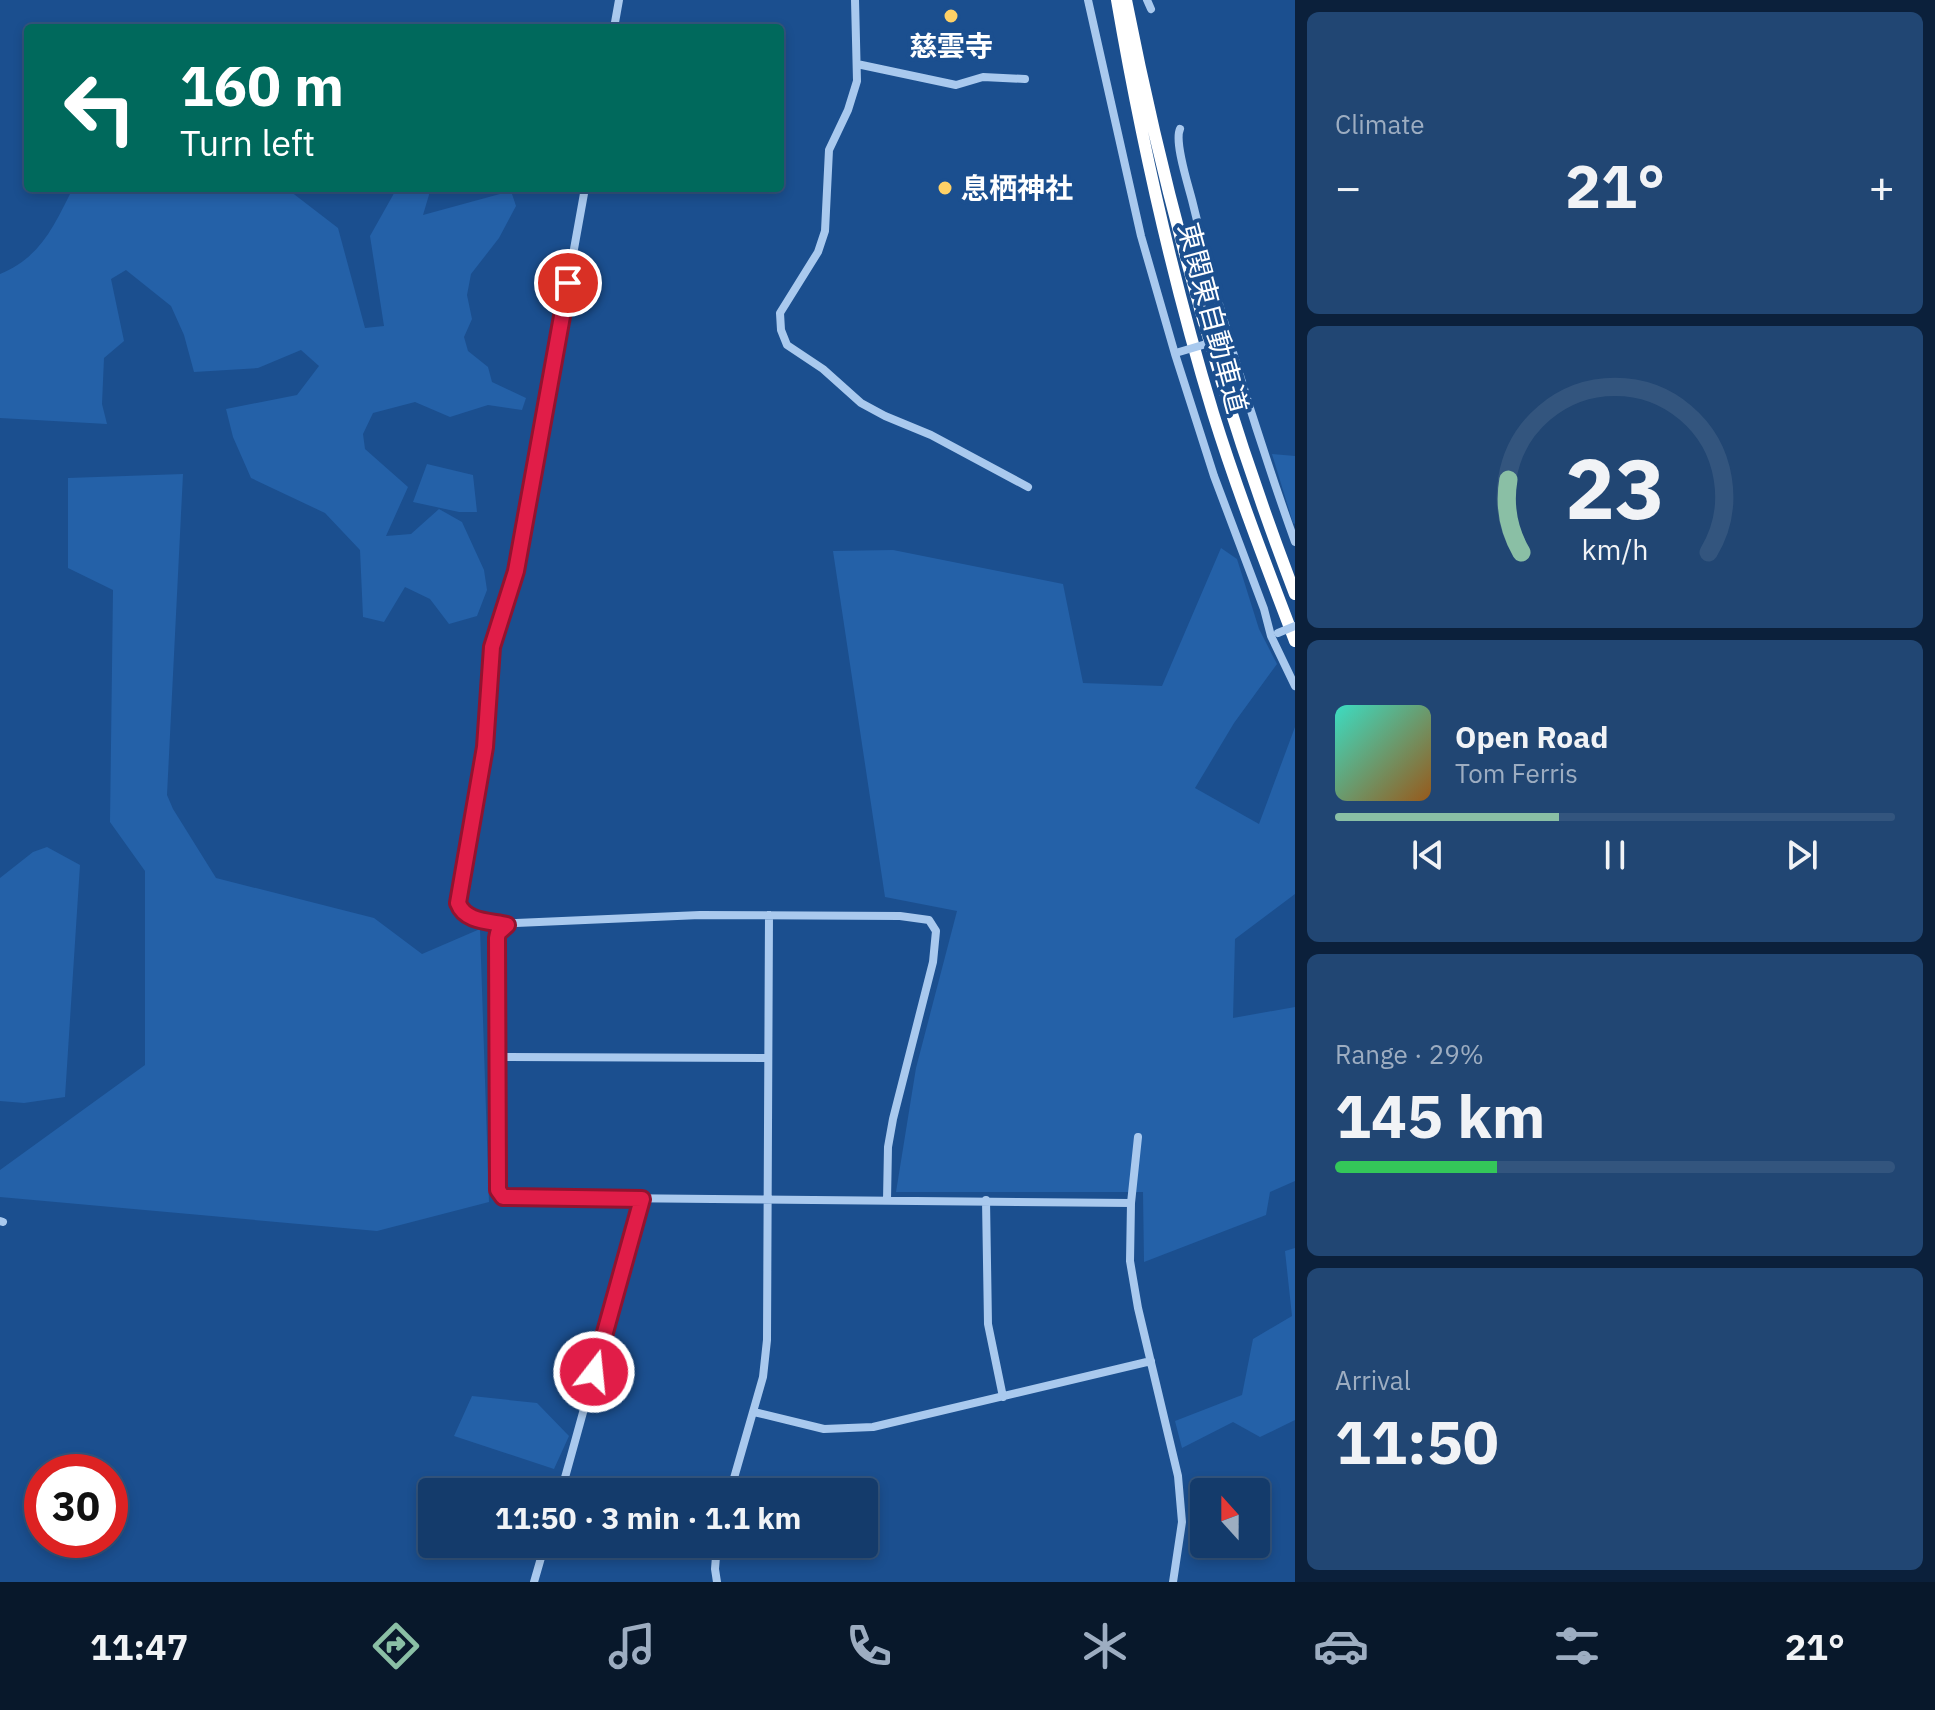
<!DOCTYPE html>
<meta charset="utf-8">
<style>
:root{--surface:#143b6b;--page:#214673;--text:#f1f3f6;--muted:#9dadc1;--line:#33557e;--accent:#8abfa5}
body{margin:0;font-family:"IBM Plex Sans","Noto Sans JP",sans-serif;background:var(--page);color:var(--text);height:100vh;display:flex;flex-direction:column;font-size:30px;white-space:nowrap}
*{box-sizing:border-box;margin:0}
p{font-size:26px;color:var(--muted)}
.icon{flex:none;width:44px;height:44px;fill:none;stroke:currentColor;stroke-width:2;stroke-linecap:round;stroke-linejoin:round}
.map{position:relative;flex:1;overflow:hidden}
.sheet{display:flex;flex-direction:column;gap:12px;padding:12px;background:#0b203b;width:640px}
.sheet>*{flex:none}
.hud{position:absolute;left:24px;top:24px;width:760px;height:168px;border-radius:8px;box-shadow:0 4px 12px #0003,0 0 0 2px var(--line);background:#00695c;color:#fff;overflow:hidden}
.needle{width:52px;rotate:339deg}
.controls{position:absolute;left:1190px;top:1478px;display:grid;gap:16px}
.controls a{display:grid;place-items:center;width:80px;height:80px;border-radius:8px;background:var(--surface);box-shadow:0 4px 12px #0003,0 0 0 2px var(--line);font-size:40px}
.speed{position:absolute;left:24px;top:1454px;display:flex;gap:16px;font-size:40px;font-weight:700;text-align:center}
.speed>*{display:grid;place-content:center;width:104px;height:104px;border-radius:50%;background:var(--surface);box-shadow:0 4px 12px #0003,0 0 0 2px var(--line);line-height:1}
.speed .limit{border:12px solid #d22;background:#fff;color:#111}
.pin{position:absolute;display:grid;place-items:center;width:68px;height:68px;color:#fff;margin:-34px;border:4px solid #fff;border-radius:50%;box-shadow:0 2px 8px #0007}
.me{position:absolute;width:88px;margin:-44px;rotate:16deg;stroke-linejoin:round;filter:drop-shadow(0 0 6px #0008)}
.turn{display:flex;align-items:center;gap:28px;height:168px;padding:0 24px;font-size:36px}
.turn .icon{width:104px;height:104px;stroke-width:2.5}
.turn b{display:block;font-size:56px;line-height:68px}
.big{font-size:60px;font-weight:800;line-height:1.1}
.sheet .card{flex:1;display:flex;flex-direction:column;justify-content:center;gap:12px;min-width:0;padding:0 28px;border-radius:12px;background:var(--page)}
.sheet .dial{align-items:center;gap:0}
.dial svg{height:208px;overflow:visible;fill:none;stroke:var(--line);stroke-width:7;stroke-linecap:round;text-anchor:middle}
.dial text{fill:var(--text);stroke:none}
.song{display:flex;align-items:center;gap:24px}
.cover{width:96px;height:96px;border-radius:12px;background:linear-gradient(135deg,hsl(170 70% 55%),hsl(30 70% 35%))}
.played{height:8px;border-radius:4px;background:linear-gradient(90deg,var(--accent) 40%,var(--line) 40%)}
.keys{display:flex;justify-content:space-around;direction:ltr}
.heat{display:flex;justify-content:space-between;align-items:center;font-size:44px;direction:ltr}
.charge{height:12px;border-radius:6px;background:linear-gradient(90deg,#34c759 29%,var(--line) 0)}
.trip{position:absolute;left:418px;top:1478px;width:460px;height:80px;border-radius:8px;background:var(--surface);box-shadow:0 4px 12px #0003,0 0 0 2px var(--line);font-weight:800;line-height:80px;text-align:center}
.menu{display:flex;height:128px;justify-content:space-around;align-items:center;background:#08182b;color:var(--muted)}
.menu .icon{width:56px;height:56px}
.menu .active{color:var(--accent)}
.menu b{font-size:36px;color:var(--text)}
main{display:flex;flex:1;min-height:0}
.map>svg:first-child{display:block}
</style>
<main>
<div class="map">
<svg width="1295" height="1582" viewBox="0 0 1295 1582">
<rect width="100%" height="100%" fill="#1b4f8f"/>
<path fill="#2461a8" d="M73,188h213l52,40 27,100 19,-2 -14,-90 27,-48h34l-8,27 88,-24 5,15 -17,32 -28,36 -4,21 5,24 -8,18 4,14 20,16 4,15 34,16 -4,12 -34,-5 -38,12 -35,-15 -42,11 -10,21 2,15 43,38 -22,49 25,-2 28,-25 23,13 22,48 3,20 -10,26 -28,8 -19,-25 -25,-12 -21,35 -21,-5 -3,-67 -35,-37 -74,-35 -18,-41 -7,-28 71,-14 22,-29 -18,-16 -43,18 -64,4 -10,-37 -13,-29 -45,-36 -15,9 13,62 -20,17 -2,46 5,20 -107,-6v-144c41,-17 54,-48 73,-86z
M1272,454l23,2v68l-2,-1z
M427,464l46,11 4,37h-18l-46,-10z
M183,474l-16,321 6,14 43,69 158,40 48,36 58,-25 9,273 -112,29 -377,-34v-27l145,-105v-194l-35,-49 3,-232 -45,-22v-90z
M1221,548l16,11 22,70 18,35 -43,59 -39,65 64,36 36,-97v167l-60,45 -2,79 62,-11v174l-25,11 -4,23 -122,47 -1,-70h-247l20,-124 41,-157 -72,-14 -52,-346 60,-1 170,34 20,99 79,3z
M47,847l33,18 -15,232 -41,6 -24,-2v-223l33,-26z
M1295,1248v172l-35,17 -27,-15 -51,26 -7,-27 67,-26 11,-56 39,-23 -7,-65z
M472,1396l65,7 32,33 -15,33 -100,-33z"/>
<g fill="none" stroke-linecap="round" stroke-linejoin="round">
<path stroke="#a9c9ee" stroke-width="8" d="M855,0l2,81 -9,29 -19,40 -4,81 -7,21 -38,61 1,17 6,15 36,24 38,34 24,13 46,19 97,52
M1088,0l53,236 34,118 39,122 50,133 7,27 24,50
M1147,0l4,9
M614,28l5,-28
M857,64l99,21 27,-8 42,2
M1180,129c-6,13 8,55 12,71 28,116 63,230 103,342
M507,925c-18,-4 -42,-3 -49,-22l27,-156 7,-100 24,-76 69,-383
M497,1057l271,1
M1138,1137l-7,66 -1,58 8,47 40,168 4,46 -9,60
M887,1200l1,-53 5,-28 40,-157 3,-31 -7,-11 -29,-4 -200,-1 -184,8 -9,2 -9,8 -2,251 7,13 628,6
M986,1200l2,124 15,73
M0,1221l3,1
M754,1412l70,17 49,-2 278,-66
M561,1492l81,-293
M730,1492l33,-115 4,-37 2,-425
M717,1544l-2,25 2,13
M534,1582l11,-38"/>
<path stroke="#fff" stroke-width="12" d="M1117,0c24,139 55,278 96,413 24,77 53,152 82,228
M1126,0c40,203 95,401 169,594"/>
<path stroke="#a9c9ee" stroke-width="8" d="M1179,352l44,-13
M1278,633l17,-7"/>
</g>
<g fill="none" stroke-linecap="round" stroke-linejoin="round">
<defs>
<path id="route" d="M568,283l-52,288 -24,76 -7,100 -27,156c7,19 31,18 49,22l-9,8 -1,5 1,252 5,7 139,2 -48,173"/>
</defs>
<use href="#route" stroke="#92132f" stroke-width="20"/>
<use href="#route" stroke="#e11d48" stroke-width="14"/>
</g>
<g fill="#ffd166" stroke="#1b4f8f" stroke-width="3">
<circle cx="951" cy="16" r="8"/>
<circle cx="945" cy="188" r="8"/>
</g>
<g text-anchor="middle" stroke-width="8" stroke-linejoin="round" paint-order="stroke">
<g font-size="28" font-weight="bold" fill="#fff" stroke="#1b4f8f">
<text x="951" y="56">慈雲寺</text>
<text x="961" y="198" text-anchor="start">息栖神社</text>
</g>
<g font-size="28" fill="#fff" stroke="#1b4f8f">
<text transform="translate(1213 318) rotate(75)" y="10">東関東自動車道</text>
</g>
</g>
</svg>
<div class="controls">
<a><svg class="needle" viewBox="-14 -14 28 28"><path d="M0-13l5 13h-10z" fill="#e53935"/><path d="M0 13l5-13h-10z" fill="#9dadc1"/></svg></a>
</div>
<div class="speed"><div class="limit">30</div></div>
<div class="pin" style="left:568px;top:283px;background:#d93025"><svg class="icon" aria-label="arrive" viewBox="0 0 24 24"><path d="M6 21V4h12l-3 4 3 4H6"/></svg></div>
<svg class="me" style="left:594px;top:1372px" viewBox="-20 -20 40 40"><circle r="17" fill="#e11d48" stroke="#fff" stroke-width="3"/><path d="M0-11L8 9 0 5-8 9z" fill="#fff"/></svg>
<div class="trip">11:50 · 3 min · 1.1 km</div>
<div class="hud">
<div class="turn"><svg class="icon" aria-label="left" viewBox="0 0 24 24"><path d="M17 20v-9H6M10 6l-5 5 5 5"/></svg><div><b>160 m</b>Turn left</div></div>
</div>
</div>
<section class="sheet">
<div class="card"><p>Climate</p>
<div class="heat"><a>−</a><b class="big">21°</b><a>+</a></div>
</div>
<div class="card dial"><svg viewBox="0 0 100 80">
<path d="M14 69A42 42 0 1 1 86 69"/>
<path d="M14 69A42 42 0 0 1 9 41" stroke="#8abfa5"/>
<text x="50" y="56" font-size="32" font-weight="700">23</text>
<text x="50" y="72" font-size="11">km/h</text>
</svg></div>
<div class="card">
<div class="song"><i class="cover"></i><div><b>Open Road</b><p>Tom Ferris</p></div></div>
<div class="played"></div>
<div class="keys"><svg class="icon" aria-label="previous" viewBox="0 0 24 24"><path d="M18 5L8 12l10 7zM5 5v14"/></svg><svg class="icon" aria-label="pause" viewBox="0 0 24 24"><path d="M8 5v14M16 5v14"/></svg><svg class="icon" aria-label="next" viewBox="0 0 24 24"><path d="M6 5l10 7-10 7zM19 5v14"/></svg></div>
</div>
<div class="card"><p>Range · 29%</p><b class="big">145 km</b><div class="charge"></div></div>
<div class="card"><p>Arrival</p><b class="big">11:50</b></div>
</section>
</main>
<nav class="menu">
<b>11:47</b>
<svg class="icon active" aria-label="directions" viewBox="0 0 24 24"><path d="M12 3l9 9-9 9-9-9zM9 14v-3h6M13 9l2 2-2 2"/></svg>
<svg class="icon" aria-label="music" viewBox="0 0 24 24"><path d="M9 18V5l10-2v13"/><circle cx="6" cy="18" r="3"/><circle cx="16" cy="16" r="3"/></svg>
<svg class="icon" aria-label="phone" viewBox="0 0 24 24"><path d="M5 4h4l2 5-3 2q2 4 5 5l2-3 5 2v4C11 20 4 13 5 4z"/></svg>
<svg class="icon" aria-label="climate" viewBox="0 0 24 24"><path d="M12 3v18M4 7l16 10M4 17L20 7"/></svg>
<svg class="icon" aria-label="car" viewBox="0 0 24 24"><path d="M5 17H2v-5l4-1 3-4h7l3 4 3 1v5h-3M9 17h6M6 11h13"/><circle cx="7" cy="17" r="2"/><circle cx="17" cy="17" r="2"/></svg>
<svg class="icon" aria-label="filters" viewBox="0 0 24 24"><path d="M4 7h16M4 17h16"/><circle cx="9" cy="7" r="2"/><circle cx="15" cy="17" r="2"/></svg>
<b>21°</b>
</nav>
